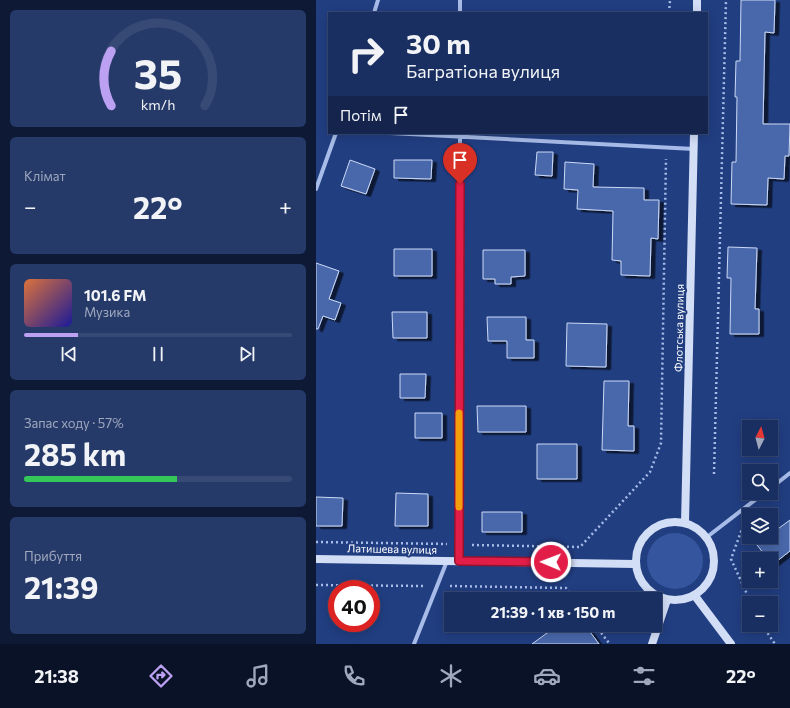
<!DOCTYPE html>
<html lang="uk">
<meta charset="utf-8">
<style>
:root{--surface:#192e61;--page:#263a6a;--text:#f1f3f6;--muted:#9fa8bd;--line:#374a76;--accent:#bca0f2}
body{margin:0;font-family:Commissioner,sans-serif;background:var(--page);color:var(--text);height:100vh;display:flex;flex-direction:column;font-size:15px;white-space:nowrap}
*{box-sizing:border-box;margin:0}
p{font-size:13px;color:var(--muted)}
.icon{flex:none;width:22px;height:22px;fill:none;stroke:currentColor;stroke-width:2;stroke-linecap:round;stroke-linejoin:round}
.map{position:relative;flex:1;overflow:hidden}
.sheet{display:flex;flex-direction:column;gap:10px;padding:10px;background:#0e1935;width:316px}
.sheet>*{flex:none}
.banner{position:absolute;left:12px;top:12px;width:380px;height:122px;border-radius:0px;box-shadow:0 2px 10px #0003,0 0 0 1px var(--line);background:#192e61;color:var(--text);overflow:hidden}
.needle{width:26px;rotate:6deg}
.fabs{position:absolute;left:426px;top:420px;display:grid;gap:8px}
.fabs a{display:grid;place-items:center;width:36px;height:36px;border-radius:0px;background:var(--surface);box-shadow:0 2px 10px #0003,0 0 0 1px var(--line);font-size:20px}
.speed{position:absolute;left:12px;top:580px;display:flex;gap:8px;font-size:20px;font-weight:700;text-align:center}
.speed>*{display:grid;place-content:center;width:52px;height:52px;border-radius:50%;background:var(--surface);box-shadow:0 2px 10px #0003,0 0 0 1px var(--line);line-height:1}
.speed .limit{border:6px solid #d22;background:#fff;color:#111}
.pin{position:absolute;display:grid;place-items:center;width:34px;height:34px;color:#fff;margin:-41px -17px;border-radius:50% 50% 50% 0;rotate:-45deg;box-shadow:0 0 4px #0007}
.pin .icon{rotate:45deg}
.me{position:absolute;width:44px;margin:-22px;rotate:271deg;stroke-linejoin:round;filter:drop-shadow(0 0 3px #0008)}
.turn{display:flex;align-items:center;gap:14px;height:84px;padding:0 12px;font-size:18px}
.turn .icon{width:52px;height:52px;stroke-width:2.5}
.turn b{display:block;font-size:28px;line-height:34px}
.then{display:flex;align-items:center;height:38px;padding:0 12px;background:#0003;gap:8px;font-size:15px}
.big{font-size:30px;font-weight:700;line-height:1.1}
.sheet .card{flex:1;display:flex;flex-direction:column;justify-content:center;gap:6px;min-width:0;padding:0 14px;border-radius:6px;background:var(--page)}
.sheet .dial{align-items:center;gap:0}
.dial svg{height:104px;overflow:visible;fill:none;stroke:var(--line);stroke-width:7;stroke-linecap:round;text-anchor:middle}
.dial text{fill:var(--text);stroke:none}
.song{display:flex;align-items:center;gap:12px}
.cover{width:48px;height:48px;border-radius:6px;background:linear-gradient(135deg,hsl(20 70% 55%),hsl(240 70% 35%))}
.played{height:4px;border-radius:2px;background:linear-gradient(90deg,var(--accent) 20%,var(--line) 20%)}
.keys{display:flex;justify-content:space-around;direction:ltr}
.heat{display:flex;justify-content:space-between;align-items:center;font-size:22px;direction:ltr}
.charge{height:6px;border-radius:3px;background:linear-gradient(90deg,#34c759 57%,var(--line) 0)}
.trip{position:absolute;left:128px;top:592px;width:218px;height:40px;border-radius:0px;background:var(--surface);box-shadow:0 2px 10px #0003,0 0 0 1px var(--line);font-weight:700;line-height:40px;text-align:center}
.dock{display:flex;height:64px;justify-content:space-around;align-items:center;background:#0a1227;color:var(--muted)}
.dock .icon{width:28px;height:28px}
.dock .selected{color:var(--accent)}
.dock b{font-size:18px;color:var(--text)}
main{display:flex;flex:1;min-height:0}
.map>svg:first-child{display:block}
</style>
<main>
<section class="sheet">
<div class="card dial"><svg viewBox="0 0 100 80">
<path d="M14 69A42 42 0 1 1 86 69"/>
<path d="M14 69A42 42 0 0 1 14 27" stroke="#bca0f2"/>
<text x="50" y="56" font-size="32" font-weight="700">35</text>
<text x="50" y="72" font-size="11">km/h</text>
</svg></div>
<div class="card"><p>Клімат</p>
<div class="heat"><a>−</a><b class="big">22°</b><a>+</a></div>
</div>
<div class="card">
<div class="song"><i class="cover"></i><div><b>101.6 FM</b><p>Музика</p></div></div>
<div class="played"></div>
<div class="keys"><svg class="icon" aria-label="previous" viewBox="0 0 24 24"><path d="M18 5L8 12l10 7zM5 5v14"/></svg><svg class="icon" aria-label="pause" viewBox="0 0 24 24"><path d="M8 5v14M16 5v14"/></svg><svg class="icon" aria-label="next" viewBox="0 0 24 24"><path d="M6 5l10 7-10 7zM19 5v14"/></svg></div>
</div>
<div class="card"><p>Запас ходу · 57%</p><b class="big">285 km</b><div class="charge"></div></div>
<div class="card"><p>Прибуття</p><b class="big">21:39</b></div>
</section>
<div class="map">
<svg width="474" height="644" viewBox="0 0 474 644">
<defs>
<filter id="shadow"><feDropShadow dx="4.5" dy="2.5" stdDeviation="0" flood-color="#0009"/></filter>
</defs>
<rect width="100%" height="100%" fill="#213e81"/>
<path fill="#35569f" d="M331 561a28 28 0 1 1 56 0a28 28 0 1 1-56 0Z"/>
<path fill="#4a68ab" stroke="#cbd9f6" filter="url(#shadow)" d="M425,0h34l-1,33 -9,-1 -2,92h27l-1,32h-4l-1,23 -16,-1 -1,27 -36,-1 1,-42h4l1,-65h-2l1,-36h4z
M221,152h16l-1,24 -17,-1z
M34,160l25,9 -9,25 -25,-8z
M78,160h38l-1,19 -37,-1z
M249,162l29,2 -1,23 51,1v12h15l-1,39 -7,-1 -1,38 -29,-1v-14l-9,-1 1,-49 -36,-2 1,-19 -14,-1z
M412,247l29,1 -2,61h4v25h-29l1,-56h-4z
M78,249h38v27h-38z
M167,250h42v26l-14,1v7h-16v-5h-12z
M0,263l23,8 -10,28 12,4 -6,17 -12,-4 -5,13h-2z
M76,312h35v26h-34z
M171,317h39v23h8v18h-27v-17h-19z
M251,323l40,1 -1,43 -40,-1z
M84,374h26l-1,24h-25z
M288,381h25l-1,45h6v25l-32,-1z
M161,406h49v26h-48z
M99,413h27v25h-27z
M221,444h40v35h-40z
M80,493l32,1v32h-33z
M0,497l27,1 -1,28h-26z
M166,512h40v20h-40z
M474,520v31l-18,14 -1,-6h-3l-11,-14 10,-8h4v-3z
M242,625h27l14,19h-67z"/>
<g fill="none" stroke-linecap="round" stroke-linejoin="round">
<path stroke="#a7bce8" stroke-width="2.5" stroke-dasharray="2 3" stroke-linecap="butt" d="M353,13l1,-13
M398,474l12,-474
M427,526l-12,33 20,44
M0,542l131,2
M156,545l108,2 70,-75 11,-29 5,-284
M0,585l107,1
M134,586l116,2 8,11
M279,625l14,18v1
M446,625l13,19"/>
<path stroke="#a7bce8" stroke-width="4" d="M58,13l4,-13
M144,13v-13
M74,133l304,16
M0,189l20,-56
M455,488l19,-15
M391,537l57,-44
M143,561l1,-428
M98,644l33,-83"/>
<path stroke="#d2ddf6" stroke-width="8" d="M381,13v-13
M320 561a39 39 0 1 1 78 0a39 39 0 1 1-78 0Z
M369,523l9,-390
M0,559l319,5
M379,596l36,48
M336,644l15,-44"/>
</g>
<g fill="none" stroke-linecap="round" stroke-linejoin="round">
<defs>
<path id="route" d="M144,184l-1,377 92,1"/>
</defs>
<use href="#route" stroke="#92132f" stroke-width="10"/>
<use href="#route" stroke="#e11d48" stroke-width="7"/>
<path stroke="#f59e0b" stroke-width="7" d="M143,507v-94"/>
</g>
<g text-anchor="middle" stroke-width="4" stroke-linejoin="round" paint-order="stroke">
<g font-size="11" fill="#fff" stroke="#213e81">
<text transform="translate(363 328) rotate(-89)" y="4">Флотська вулиця</text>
<text transform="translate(76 549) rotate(1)" y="4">Латишева вулиця</text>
</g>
</g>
</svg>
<div class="fabs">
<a><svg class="needle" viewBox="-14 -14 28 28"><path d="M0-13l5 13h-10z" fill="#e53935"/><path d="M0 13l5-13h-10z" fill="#9fa8bd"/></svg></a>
<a><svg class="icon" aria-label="search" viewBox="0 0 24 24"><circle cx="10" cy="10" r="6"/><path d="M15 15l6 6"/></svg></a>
<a><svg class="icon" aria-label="layers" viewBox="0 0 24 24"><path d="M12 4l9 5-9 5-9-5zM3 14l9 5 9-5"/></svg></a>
<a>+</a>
<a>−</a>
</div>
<div class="speed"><div class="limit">40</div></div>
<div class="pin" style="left:144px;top:184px;background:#d93025"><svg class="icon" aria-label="arrive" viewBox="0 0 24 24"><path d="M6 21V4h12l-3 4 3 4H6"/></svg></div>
<svg class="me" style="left:235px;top:562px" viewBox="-20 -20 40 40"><circle r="17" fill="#e11d48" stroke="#fff" stroke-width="3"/><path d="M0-11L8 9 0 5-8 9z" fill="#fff"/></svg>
<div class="trip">21:39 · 1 хв · 150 m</div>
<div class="banner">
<div class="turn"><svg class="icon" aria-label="right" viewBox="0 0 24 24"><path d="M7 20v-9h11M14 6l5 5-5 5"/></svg><div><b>30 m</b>Багратіона вулиця</div></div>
<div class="then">Потім<svg class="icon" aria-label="arrive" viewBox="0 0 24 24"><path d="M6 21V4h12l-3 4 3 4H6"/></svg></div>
</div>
</div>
</main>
<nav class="dock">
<b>21:38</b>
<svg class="icon selected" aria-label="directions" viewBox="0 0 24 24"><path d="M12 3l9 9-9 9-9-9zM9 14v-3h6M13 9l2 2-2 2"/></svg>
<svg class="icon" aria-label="music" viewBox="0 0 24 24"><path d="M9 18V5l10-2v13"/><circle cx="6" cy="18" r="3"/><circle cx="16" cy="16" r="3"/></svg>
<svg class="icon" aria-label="phone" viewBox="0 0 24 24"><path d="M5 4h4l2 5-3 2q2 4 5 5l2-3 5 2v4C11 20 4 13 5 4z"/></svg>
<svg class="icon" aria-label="climate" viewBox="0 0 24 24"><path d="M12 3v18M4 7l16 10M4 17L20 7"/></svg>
<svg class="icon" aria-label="car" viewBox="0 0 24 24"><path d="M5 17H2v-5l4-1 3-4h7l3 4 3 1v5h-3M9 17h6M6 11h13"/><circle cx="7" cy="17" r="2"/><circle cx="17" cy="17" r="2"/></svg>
<svg class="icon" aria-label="filters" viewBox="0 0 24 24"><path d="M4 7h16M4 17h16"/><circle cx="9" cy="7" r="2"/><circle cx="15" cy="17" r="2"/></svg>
<b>22°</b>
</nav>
